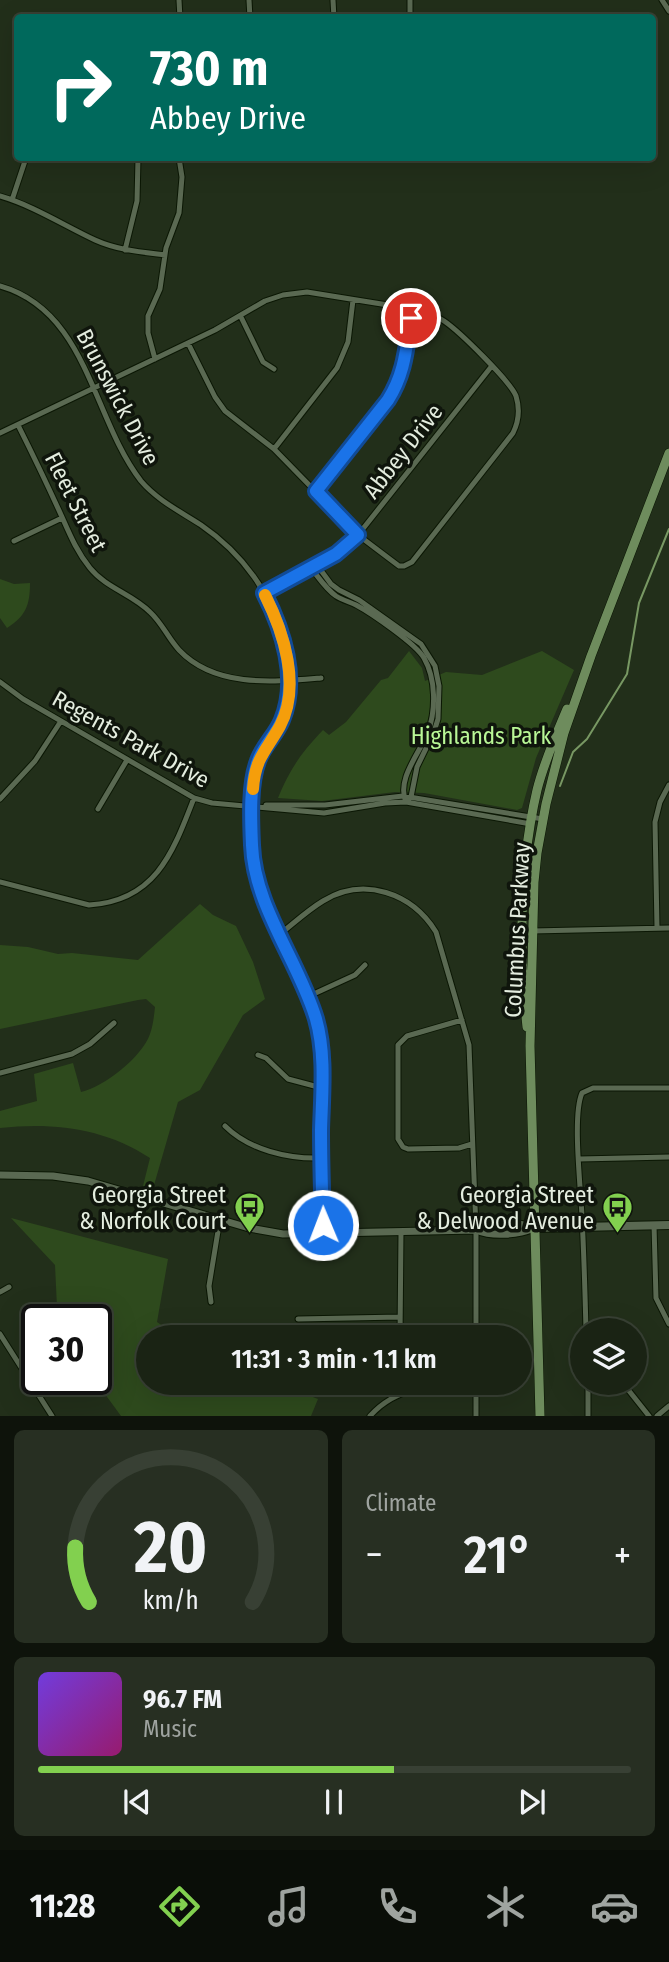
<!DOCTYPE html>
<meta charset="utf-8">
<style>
:root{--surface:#1a2314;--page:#272f22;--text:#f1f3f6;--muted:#9fa4a0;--line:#384034;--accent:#82d04f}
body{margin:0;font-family:"Fira Sans Condensed",sans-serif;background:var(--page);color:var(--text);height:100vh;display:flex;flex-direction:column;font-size:26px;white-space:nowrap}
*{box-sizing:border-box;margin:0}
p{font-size:23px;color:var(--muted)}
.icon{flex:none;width:38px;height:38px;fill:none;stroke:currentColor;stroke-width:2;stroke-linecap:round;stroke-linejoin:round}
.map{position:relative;height:1416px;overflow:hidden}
.details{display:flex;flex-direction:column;gap:14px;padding:14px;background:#0e130b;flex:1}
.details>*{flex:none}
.top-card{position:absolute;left:14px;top:14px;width:642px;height:147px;border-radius:7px;box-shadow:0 7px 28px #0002,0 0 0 2px var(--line);background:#00695c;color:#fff;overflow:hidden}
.buttons{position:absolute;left:570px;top:1318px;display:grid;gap:14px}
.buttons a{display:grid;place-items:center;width:77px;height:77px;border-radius:50%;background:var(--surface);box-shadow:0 7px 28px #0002,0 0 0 2px var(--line);font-size:35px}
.speed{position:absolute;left:21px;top:1304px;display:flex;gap:14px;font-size:35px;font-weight:700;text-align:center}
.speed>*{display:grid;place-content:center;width:91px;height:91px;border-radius:50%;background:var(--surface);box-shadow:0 7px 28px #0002,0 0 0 2px var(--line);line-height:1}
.speed .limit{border:4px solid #111;border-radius:10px;background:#fff;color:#111}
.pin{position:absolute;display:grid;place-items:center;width:60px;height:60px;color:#fff;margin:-30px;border:4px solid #fff;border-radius:50%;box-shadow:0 2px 7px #0007}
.me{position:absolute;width:77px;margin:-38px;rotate:359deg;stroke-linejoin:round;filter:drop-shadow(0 0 5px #0008)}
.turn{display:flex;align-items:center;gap:24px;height:147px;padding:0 21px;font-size:32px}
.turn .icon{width:91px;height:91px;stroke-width:2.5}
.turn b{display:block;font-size:49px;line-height:60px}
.big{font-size:52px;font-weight:600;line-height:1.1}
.details .widget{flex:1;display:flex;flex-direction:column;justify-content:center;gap:10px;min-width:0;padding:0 24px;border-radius:10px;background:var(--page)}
.details .dial{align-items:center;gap:0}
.dial svg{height:182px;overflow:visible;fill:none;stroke:var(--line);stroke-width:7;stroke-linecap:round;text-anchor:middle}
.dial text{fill:var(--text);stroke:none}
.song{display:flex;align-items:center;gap:21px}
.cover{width:84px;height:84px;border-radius:10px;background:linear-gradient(135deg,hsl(260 70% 55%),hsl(320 70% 35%))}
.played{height:7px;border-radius:4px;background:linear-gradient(90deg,var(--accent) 60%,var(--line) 60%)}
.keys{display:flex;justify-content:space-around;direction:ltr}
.heat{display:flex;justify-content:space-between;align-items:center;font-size:38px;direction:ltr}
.details .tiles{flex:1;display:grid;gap:14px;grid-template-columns:1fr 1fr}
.widget:last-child{grid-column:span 2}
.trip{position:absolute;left:136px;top:1325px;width:396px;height:70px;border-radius:35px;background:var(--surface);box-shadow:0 7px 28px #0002,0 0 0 2px var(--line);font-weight:600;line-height:70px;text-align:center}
.menu{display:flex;height:112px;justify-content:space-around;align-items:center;background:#0a0e08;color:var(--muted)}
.menu .icon{width:49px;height:49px}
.menu .active{color:var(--accent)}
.menu b{font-size:32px;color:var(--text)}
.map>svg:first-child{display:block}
</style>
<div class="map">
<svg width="669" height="1416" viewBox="0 0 669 1416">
<rect width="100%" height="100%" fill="#222f1a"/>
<path fill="#2e4a1d" d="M0,579l14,5 16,-1c0,22 -4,33 -23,45l-7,-10z
M409,651l13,17 3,13 21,-9 36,3 60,-24 32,19 -38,88 -14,50 -5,2 -93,-17 -29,-1 -73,9 -44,-3c12,-29 23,-45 45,-68l6,5 17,-13 35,-42 7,-2z
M200,904l13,11 23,11 17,36 12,37 -22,16 -43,75 -22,12 -26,90 -10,-2 8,-32c-45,-30 -98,-36 -150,-30v-17l37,-10 -3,-27 39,-11 8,29c23,-5 61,-35 69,-58 3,-8 4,-18 5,-27l-9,-8 -8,1 -138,29v-84l28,2 30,7 14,-1 66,7z
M11,1218l157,41 -11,63 22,15h-30v45l128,1 41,16 -7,17h-190l-27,-37h2v-59l-35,-1 -4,-12 -2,-42z"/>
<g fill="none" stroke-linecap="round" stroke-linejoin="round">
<path stroke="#789863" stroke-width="2" d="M560,786l13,-34 14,-13 40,-65 12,-71 30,-74"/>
<defs>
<path id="minor" d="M179,0l1,18
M249,0l1,18
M333,0l1,18
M410,0v18
M662,0l7,11
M0,196c34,10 63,29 95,44 22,10 46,12 70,15
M12,200l14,-42
M125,250l12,-49 1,-43
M0,286c88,25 92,132 141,195 16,19 40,31 60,44 41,28 72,70 83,118 6,26 8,60 -5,83 -7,13 -17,23 -22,36 -7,23 -7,60 -5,85 1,25 11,48 21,70 17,41 38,80 47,124l3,192
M241,317l22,45 11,7
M155,359l-7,-26v-17l12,-27 6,-41 13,-35 3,-36 -3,-19
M18,425c15,30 30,61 44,92 8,18 15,35 28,51 16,20 42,26 60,44 12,11 18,26 29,38 36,38 94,32 142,28
M0,433l215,-103 50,-29 18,-6 24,-3 118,19c7,3 13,6 19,10 15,10 66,60 72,75 4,13 3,25 -3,37l-101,129 -8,4h-5l-41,-31 -84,-86 -49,-38 -10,-14 -27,-54
M274,449l63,-81 11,-26 5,-42
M316,490l72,-90c18,-29 19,-57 24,-90
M14,541l48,-23
M317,565l14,19 8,6 20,10 62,44 14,22 4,20 -1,33 -4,13 -17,35 -6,30 -5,5
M311,568c8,10 15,21 25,28 6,4 14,6 20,9 15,8 60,39 68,53 12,21 12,52 4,74 -8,21 -32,47 -22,70
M264,593l72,-39 22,-19 133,-168
M0,682l23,17 171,99 18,5 112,10 61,-10 21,-1 125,22
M0,799l35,-38 26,-40
M266,805h59l78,-9 140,23
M98,809l29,-49
M0,882l89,23c67,-4 84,-53 105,-107
M657,928l-2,-106 5,-20 9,-17
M532,931l137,-3
M280,934c14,-11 28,-24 43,-33 41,-25 89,-8 113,31l33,113 7,185v107
M307,997l48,-22 10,-10
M462,1020l-55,16 -9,9v94l5,8 5,2 51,-1 13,-4
M258,1055l8,3 22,21 34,9
M0,1073l72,-19 18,-10 24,-21
M225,1126c24,24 63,33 96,32
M579,1159l90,-2
M654,1225l2,73 13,26
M0,1292l9,-5
M211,1302l-2,-16 11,-67
M298,1319l102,-2
M586,1330c-1,-38 -2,-76 -4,-113 -1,-28 -10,-101 0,-124l11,-5h76
M0,1334l52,82
M400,1337l1,-105
M476,1382v34
M588,1382v34
M622,1382l27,34
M370,1416c30,-33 65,-29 106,-29
M657,1416l12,-10"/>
<path id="tertiary" d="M0,1175l53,1 35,5 161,47 34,6 193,-4c17,7 41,5 58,-2
M476,1230c16,-10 41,-8 58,-2"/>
<path id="secondary" d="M534,1228l135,-3"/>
<path id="primary" d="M527,1027c-8,-78 -8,-160 10,-237 7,-28 19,-55 30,-81
M540,1416l-10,-370 4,-164 3,-29 9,-49 18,-71 27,-77 78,-203"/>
</defs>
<use href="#minor" stroke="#0b1704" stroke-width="7"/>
<use href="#tertiary" stroke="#0b1704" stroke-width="9"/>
<use href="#secondary" stroke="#0b1704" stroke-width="10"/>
<use href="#primary" stroke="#0b1704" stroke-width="10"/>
<use href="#minor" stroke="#5a6952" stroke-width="5"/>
<use href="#tertiary" stroke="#5a6952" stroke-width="7"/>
<use href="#secondary" stroke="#5a6952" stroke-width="8"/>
<use href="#primary" stroke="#6e8c5d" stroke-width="9"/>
</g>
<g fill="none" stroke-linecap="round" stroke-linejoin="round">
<defs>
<path id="route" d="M323,1225c-1,-32 -2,-63 -2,-95 1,-36 5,-76 -5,-111 -17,-57 -62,-113 -64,-174 -1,-24 -3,-61 6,-84 5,-15 18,-26 24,-41 17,-41 1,-90 -18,-127l72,-39 22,-19 -42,-44 72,-91c17,-27 18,-51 23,-82"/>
</defs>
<use href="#route" stroke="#114b97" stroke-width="18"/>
<use href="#route" stroke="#1a73e8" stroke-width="12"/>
<path stroke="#f59e0b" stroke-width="12" d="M253,789c2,-31 13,-38 27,-63 21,-40 4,-93 -15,-131"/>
</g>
<defs>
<symbol id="bus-pin" viewBox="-11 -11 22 30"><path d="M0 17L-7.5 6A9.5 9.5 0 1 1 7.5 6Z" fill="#82d04f" stroke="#0f150c"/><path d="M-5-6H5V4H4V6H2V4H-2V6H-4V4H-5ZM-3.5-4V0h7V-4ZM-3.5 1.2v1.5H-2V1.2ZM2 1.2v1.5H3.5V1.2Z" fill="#111"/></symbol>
</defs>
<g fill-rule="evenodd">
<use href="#bus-pin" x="232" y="1190" width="35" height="47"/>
<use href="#bus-pin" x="600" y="1190" width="35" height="47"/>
</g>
<g text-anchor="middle" stroke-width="7" stroke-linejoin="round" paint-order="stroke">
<g font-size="23" fill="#e4eddf" stroke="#0f150c">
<text transform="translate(118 397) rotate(62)" y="8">Brunswick Drive</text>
<text transform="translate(403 451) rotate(-52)" y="8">Abbey Drive</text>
<text transform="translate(76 502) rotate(63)" y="8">Fleet Street</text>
<text transform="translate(131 739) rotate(29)" y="8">Regents Park Drive</text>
<text transform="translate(517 930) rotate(-87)" y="8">Columbus Parkway</text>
</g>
<g font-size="23" fill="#b9f796" stroke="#0f150c">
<text x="481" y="744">Highlands Park</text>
</g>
<g font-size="23" fill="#e4eddf" stroke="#0f150c" text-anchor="end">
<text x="226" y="1203">Georgia Street<tspan x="226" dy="26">&amp; Norfolk Court</tspan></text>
<text x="594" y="1203">Georgia Street<tspan x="594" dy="26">&amp; Delwood Avenue</tspan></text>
</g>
</g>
</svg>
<div class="buttons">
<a><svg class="icon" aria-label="layers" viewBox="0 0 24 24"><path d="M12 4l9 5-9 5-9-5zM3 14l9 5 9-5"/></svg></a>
</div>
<div class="speed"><div class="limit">30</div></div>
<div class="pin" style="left:411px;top:318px;background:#d93025"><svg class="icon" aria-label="arrive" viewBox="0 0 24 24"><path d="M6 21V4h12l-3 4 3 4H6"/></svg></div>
<svg class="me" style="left:323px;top:1225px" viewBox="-20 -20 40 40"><circle r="17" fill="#1a73e8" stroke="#fff" stroke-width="3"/><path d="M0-11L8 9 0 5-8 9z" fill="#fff"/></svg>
<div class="trip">11:31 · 3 min · 1.1 km</div>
<div class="top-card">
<div class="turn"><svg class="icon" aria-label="right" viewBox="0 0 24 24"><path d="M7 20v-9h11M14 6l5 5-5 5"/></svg><div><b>730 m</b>Abbey Drive</div></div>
</div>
</div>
<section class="details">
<div class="tiles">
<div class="widget dial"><svg viewBox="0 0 100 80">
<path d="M14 69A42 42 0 1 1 86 69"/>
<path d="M14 69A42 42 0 0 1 8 45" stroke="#82d04f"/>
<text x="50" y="56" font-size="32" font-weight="700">20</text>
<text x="50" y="72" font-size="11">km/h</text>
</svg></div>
<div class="widget"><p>Climate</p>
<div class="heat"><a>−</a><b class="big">21°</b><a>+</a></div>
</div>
<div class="widget">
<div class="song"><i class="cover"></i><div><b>96.7 FM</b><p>Music</p></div></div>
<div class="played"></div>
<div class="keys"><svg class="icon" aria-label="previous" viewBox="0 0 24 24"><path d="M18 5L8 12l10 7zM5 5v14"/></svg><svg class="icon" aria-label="pause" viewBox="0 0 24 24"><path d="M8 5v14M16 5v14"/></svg><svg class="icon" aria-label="next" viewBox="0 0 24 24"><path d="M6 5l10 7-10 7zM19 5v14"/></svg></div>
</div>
</div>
</section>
<nav class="menu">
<b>11:28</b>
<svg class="icon active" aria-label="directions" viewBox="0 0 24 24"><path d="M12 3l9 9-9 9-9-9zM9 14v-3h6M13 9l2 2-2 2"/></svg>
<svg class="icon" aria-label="music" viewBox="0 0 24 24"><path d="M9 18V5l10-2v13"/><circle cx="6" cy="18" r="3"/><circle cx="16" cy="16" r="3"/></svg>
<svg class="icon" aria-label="phone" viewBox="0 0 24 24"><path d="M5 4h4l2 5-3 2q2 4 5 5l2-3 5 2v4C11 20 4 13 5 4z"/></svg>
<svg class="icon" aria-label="climate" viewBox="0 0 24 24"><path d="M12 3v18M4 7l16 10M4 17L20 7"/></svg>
<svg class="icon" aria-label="car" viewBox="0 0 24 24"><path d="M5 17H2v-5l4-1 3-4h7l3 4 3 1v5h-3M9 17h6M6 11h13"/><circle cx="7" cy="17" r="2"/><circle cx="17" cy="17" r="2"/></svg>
</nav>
